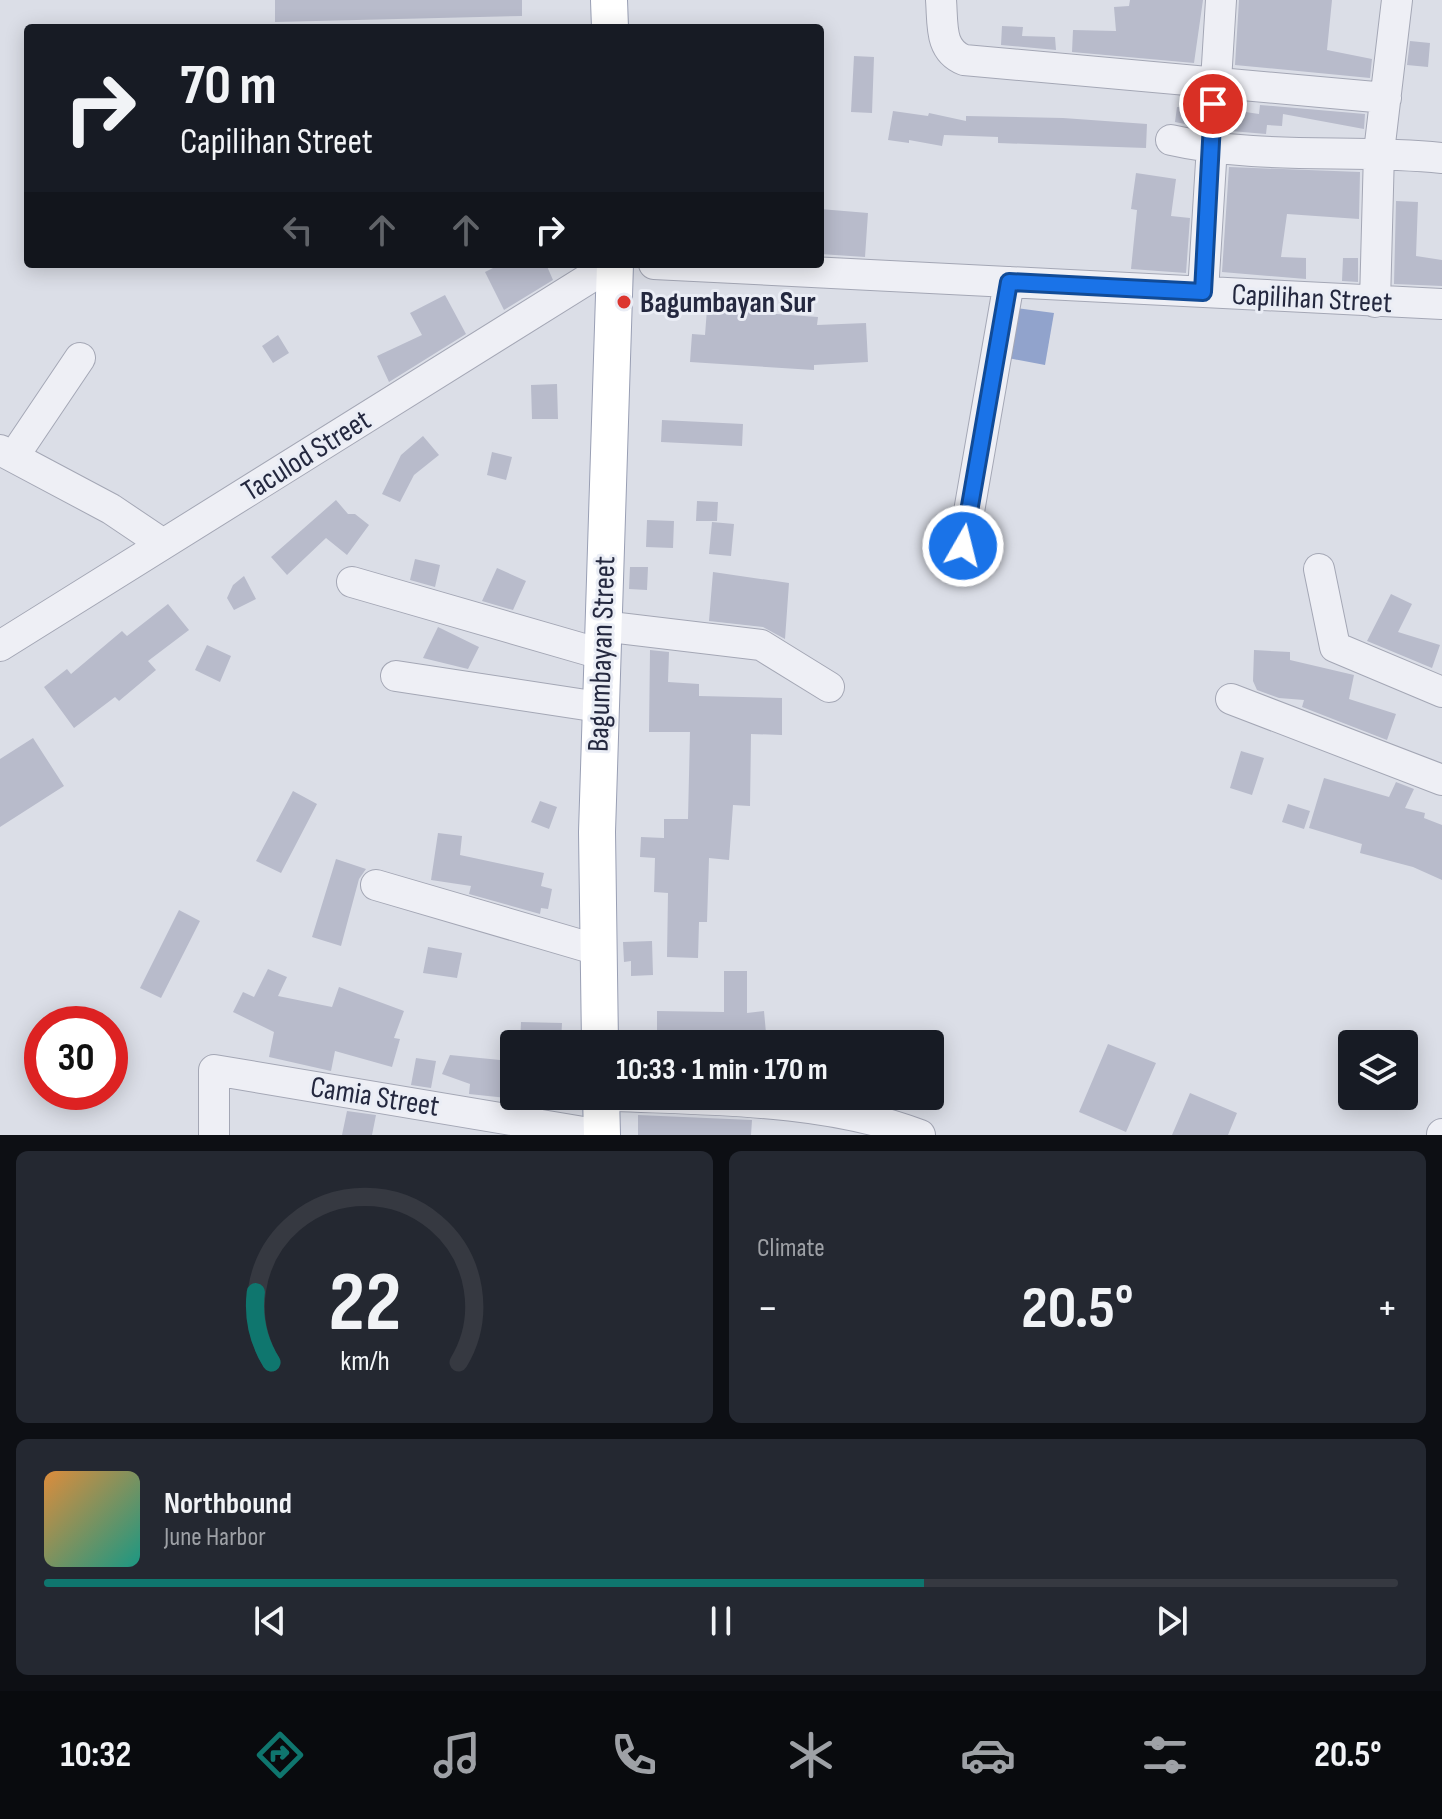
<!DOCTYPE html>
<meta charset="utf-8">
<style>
:root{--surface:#171b24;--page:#242831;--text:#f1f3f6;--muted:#9ea1a6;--line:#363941;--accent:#0f766e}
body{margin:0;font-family:"Sofia Sans Condensed",sans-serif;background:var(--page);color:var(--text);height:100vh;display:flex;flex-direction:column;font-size:30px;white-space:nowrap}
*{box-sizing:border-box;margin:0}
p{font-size:26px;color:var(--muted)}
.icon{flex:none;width:44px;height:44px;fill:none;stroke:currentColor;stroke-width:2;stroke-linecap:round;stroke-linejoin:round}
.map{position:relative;height:1135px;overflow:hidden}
.panel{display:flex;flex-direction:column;gap:16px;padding:16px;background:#0d0f14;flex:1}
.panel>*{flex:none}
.banner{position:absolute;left:24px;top:24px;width:800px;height:244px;border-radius:8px;box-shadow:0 4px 20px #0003;background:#171b24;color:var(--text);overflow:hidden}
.buttons{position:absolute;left:1338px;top:1030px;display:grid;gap:16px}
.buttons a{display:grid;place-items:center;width:80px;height:80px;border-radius:8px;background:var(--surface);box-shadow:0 4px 20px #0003;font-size:40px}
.speed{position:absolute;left:24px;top:1006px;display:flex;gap:16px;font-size:40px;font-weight:700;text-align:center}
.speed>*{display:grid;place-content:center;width:104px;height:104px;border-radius:50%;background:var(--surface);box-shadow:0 4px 20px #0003;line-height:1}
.speed .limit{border:12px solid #d22;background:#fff;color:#111}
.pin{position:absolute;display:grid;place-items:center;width:68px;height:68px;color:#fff;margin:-34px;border:4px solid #fff;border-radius:50%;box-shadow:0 2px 8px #0007}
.me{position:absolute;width:88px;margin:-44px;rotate:8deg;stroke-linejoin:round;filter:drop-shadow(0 0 6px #0008)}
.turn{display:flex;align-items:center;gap:28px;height:168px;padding:0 24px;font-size:36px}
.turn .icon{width:104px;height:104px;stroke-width:2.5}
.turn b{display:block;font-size:56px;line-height:68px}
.lanes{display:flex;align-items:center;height:76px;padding:0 24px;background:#0003;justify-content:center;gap:40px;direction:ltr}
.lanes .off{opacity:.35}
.big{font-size:60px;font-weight:700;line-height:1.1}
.panel .tile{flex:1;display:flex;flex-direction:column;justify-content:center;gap:12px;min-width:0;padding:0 28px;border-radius:12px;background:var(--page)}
.panel .dial{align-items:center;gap:0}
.dial svg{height:208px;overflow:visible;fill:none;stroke:var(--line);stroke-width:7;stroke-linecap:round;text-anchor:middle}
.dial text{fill:var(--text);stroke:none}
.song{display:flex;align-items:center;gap:24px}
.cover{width:96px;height:96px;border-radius:12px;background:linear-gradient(135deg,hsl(30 70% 55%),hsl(170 70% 35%))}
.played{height:8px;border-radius:4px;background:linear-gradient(90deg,var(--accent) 65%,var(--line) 65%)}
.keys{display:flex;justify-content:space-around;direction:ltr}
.heat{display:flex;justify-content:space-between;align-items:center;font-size:44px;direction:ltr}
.panel .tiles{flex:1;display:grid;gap:16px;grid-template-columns:1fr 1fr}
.tile:last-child{grid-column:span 2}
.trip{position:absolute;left:500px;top:1030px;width:444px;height:80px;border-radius:8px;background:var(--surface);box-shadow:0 4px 20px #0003;font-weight:700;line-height:80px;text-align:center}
.menu{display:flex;height:128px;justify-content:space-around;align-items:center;background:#090b0e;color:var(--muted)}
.menu .icon{width:56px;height:56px}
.menu .on{color:var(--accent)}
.menu b{font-size:36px;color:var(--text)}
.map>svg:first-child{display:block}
</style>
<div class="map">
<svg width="1442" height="1135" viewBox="0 0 1442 1135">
<rect width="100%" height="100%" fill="#dbdee7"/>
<path fill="#91a3cc" d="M1016,308l38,5 -9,52 -37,-7z"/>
<path fill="#b8bbcb" d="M275,0h247v16l-247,6z
M1130,0h73l-9,63 -122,-11 1,-22 43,1 -2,-24 15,-1z
M1239,0h93l-5,50 45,9 -2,19 -135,-13z
M1002,26l21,1 -1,9 33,1 1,13 -55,-5z
M1410,41l20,2 -2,24 -21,-2z
M854,56l20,1 -2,56 -21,-1z
M1260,105l105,9 -1,15 -81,-15 -1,12 -15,-1 -1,9 -35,-3 1,-21 27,4z
M1177,107l19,1 -1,18 -20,-4z
M893,111l35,5 1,-3 37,8v-5l97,2 84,6 -1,24 -148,-5v-6l-54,-2 -2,11 -33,-6v3l-21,-3z
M1229,167l131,5 -1,47 -72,-5 -6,43 25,1v21l-84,-7z
M1136,173l40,6 -5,37 19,2 -4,55 -55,-4 6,-59 -6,-1z
M1396,201l22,1 -2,54 26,4v26l-48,-2z
M820,209l48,4 -3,44 -45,-3z
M1343,258h15v24l-16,-1z
M501,264h45l7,16 -49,30 -19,-38z
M445,295l21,39 -77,48 -12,-26 45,-21 -12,-22z
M707,309l111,8 -1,8 49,-2 2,39 -54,3v5l-124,-8 2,-28 13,1z
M278,335l11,18 -16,10 -11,-17z
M557,384l1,35h-26l-1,-34z
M662,420l81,4 -1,22 -81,-4z
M423,436l16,19 -25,20 -14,27 -18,-8 19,-39z
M492,452l20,5 -6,23 -19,-5z
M336,500l12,14h7l14,11 -22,30 -21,-17 -39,37 -16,-18z
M697,501l21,1 -1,19h-21z
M647,520l27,1 -1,27 -27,-1z
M712,522l22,2 -3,32 -22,-2z
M415,559l25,6 -5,22 -25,-7z
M630,567h18l-1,23 -18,-1z
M497,568l29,13 -13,29 -31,-9z
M713,572l76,11 -4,56 -22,-12 -54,-6z
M244,576l12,23 -22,11 -7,-12 6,-13z
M1391,594l21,10 -14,28 42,13 -8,23 -65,-27z
M168,604l21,26 -41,31 8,9 -37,31 -4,-4 -41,31 -30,-41 23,-18 4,5 51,-43 5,5z
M438,627l41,20 -11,22 -45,-11z
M207,645l24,11 -11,26 -25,-12z
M650,650l19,2 -1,30 31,2v12l83,2v37l-31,-1 -1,72 -17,-1 -4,55 -20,-2 -2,64h-8l-1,36 -31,-1 1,-64 -14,-1 1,-34 -15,-1 1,-20 23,1v-19h24l2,-87h-41z
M1254,650l36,2v8l64,15 -5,24 47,15 -9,26 -85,-33 2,-7 -25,-2 -22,-8 -4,-9z
M33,738l31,48 -64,41v-68z
M1241,751l23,7 -12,37 -22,-7z
M1324,778l65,19 7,-15 18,7 -9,19 20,5 -1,5 18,7v55l-29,-13 -53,-14 2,-9 -53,-16z
M293,791l24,13 -36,69 -25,-12z
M540,801l17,6 -8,22 -18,-7z
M1288,804l22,7 -6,18 -22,-7z
M438,833l24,3 -2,19 84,18 -3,13 11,3 -4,20 -7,-1 -1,6 -71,-20 2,-8 -40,-6z
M336,859l30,10 -7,10 -18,67 -29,-9z
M179,910l21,11 -39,77 -21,-10z
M652,941l1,34 -22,1v-15l-7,1 -1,-20z
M428,947l34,6 -5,25 -34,-5z
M268,969l19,8 -9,19 54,11 7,-20 65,24 -10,27 6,1 -8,28 -57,-16 -4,20 -62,-14 5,-25 -41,-20 10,-20 11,5z
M724,971h23v42l17,-2 2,22 -50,4v7l-59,-1v-32l67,1z
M521,1022l41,1 -1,21 -41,-1z
M1108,1044l48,19 -30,69 -47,-20z
M450,1055l61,6 -4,37 -38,-4 1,-10 -28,-10z
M416,1058l20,3 -5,27 -20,-3z
M1190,1093l47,20 -9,22h-56z
M347,1111l29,4 -4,20h-30z
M638,1115l114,5 -1,15h-113z"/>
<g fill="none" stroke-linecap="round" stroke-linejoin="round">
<defs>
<path id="minor" d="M941,0c2,24 -2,50 23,60l422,38
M1171,140c87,20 182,9 271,18
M654,264l788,40
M1203,292l18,-292
M1375,302l4,-150 18,-152
M0,450l111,59 52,35
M14,456l66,-98
M963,546l46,-264
M1319,569l16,78 107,45
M352,582l249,72
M602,626l159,19 68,42
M0,646l612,-382
M396,676l203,31
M1231,699l211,81
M376,885l222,65
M615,1096c98,4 213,3 305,39
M214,1135v-65l387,65
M1442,1135v-1"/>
<path id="major" d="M609,0l1,28
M600,1044l-3,-212 18,-568
M601,1096l1,39"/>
</defs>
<use href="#minor" stroke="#a4a7b5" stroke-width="32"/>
<use href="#major" stroke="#999fb4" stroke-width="38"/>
<use href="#minor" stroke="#eeeff5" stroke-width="30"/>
<use href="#major" stroke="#fff" stroke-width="36"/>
</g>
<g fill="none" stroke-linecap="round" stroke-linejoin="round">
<defs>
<path id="route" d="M963,546l46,-264 194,10 10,-188"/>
</defs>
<use href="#route" stroke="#114b97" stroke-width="20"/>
<use href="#route" stroke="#1a73e8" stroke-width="14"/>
</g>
<circle fill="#dc3630" stroke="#eaedf5" stroke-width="3" cx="624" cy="302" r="8"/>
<g text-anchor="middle" stroke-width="6" stroke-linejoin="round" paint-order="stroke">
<g font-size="30" fill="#24283f" stroke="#eaedf5">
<text transform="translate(1312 298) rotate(3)" y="10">Capilihan Street</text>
<text transform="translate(306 455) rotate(-32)" y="10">Taculod Street</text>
<text transform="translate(601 654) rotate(-88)" y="10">Bagumbayan Street</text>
<text transform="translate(375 1096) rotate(9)" y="10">Camia Street</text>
</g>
<g font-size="30" font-weight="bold" fill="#24283f" stroke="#eaedf5" text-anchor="start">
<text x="640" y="312">Bagumbayan Sur</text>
</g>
</g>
</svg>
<div class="buttons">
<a><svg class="icon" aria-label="layers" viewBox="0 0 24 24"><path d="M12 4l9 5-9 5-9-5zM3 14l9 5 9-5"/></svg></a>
</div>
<div class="speed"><div class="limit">30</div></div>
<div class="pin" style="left:1213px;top:104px;background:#d93025"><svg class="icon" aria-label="arrive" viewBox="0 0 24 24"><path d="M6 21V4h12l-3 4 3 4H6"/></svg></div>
<svg class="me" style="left:963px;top:546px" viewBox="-20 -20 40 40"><circle r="17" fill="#1a73e8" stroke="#fff" stroke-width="3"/><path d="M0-11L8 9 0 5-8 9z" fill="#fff"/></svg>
<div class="trip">10:33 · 1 min · 170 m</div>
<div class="banner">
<div class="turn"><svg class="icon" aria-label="right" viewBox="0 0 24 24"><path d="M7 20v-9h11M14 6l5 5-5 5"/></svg><div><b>70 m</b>Capilihan Street</div></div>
<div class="lanes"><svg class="icon off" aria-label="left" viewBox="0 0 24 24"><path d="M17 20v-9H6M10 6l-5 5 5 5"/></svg><svg class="icon off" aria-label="ahead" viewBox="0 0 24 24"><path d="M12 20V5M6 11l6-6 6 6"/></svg><svg class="icon off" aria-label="ahead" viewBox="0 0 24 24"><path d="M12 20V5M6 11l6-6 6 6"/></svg><svg class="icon" aria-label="right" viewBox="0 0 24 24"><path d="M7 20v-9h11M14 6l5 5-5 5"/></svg></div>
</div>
</div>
<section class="panel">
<div class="tiles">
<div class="tile dial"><svg viewBox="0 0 100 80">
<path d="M14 69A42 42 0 1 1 86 69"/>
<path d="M14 69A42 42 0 0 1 8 42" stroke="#0f766e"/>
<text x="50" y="56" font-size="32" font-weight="700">22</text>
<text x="50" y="72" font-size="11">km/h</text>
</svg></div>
<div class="tile"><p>Climate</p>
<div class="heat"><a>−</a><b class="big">20.5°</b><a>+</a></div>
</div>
<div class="tile">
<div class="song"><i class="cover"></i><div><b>Northbound</b><p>June Harbor</p></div></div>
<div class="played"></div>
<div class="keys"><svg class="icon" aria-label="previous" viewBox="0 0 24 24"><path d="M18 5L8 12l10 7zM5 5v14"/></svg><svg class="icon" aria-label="pause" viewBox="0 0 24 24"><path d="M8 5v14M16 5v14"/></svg><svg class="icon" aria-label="next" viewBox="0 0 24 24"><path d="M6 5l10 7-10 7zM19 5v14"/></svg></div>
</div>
</div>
</section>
<nav class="menu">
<b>10:32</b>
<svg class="icon on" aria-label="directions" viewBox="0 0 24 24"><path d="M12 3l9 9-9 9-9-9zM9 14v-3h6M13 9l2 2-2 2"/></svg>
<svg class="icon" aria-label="music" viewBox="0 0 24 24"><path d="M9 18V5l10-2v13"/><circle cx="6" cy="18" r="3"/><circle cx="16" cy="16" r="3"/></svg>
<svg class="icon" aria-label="phone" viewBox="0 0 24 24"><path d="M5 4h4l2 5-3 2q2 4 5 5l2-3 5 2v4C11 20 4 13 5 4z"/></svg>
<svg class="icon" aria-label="climate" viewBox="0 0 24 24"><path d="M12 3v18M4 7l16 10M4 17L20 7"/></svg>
<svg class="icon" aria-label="car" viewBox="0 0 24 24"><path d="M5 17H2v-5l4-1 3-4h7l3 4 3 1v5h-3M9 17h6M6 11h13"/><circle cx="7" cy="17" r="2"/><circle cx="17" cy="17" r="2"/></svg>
<svg class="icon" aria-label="filters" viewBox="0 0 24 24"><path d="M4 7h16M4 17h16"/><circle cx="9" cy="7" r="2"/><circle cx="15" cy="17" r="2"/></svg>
<b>20.5°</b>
</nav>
